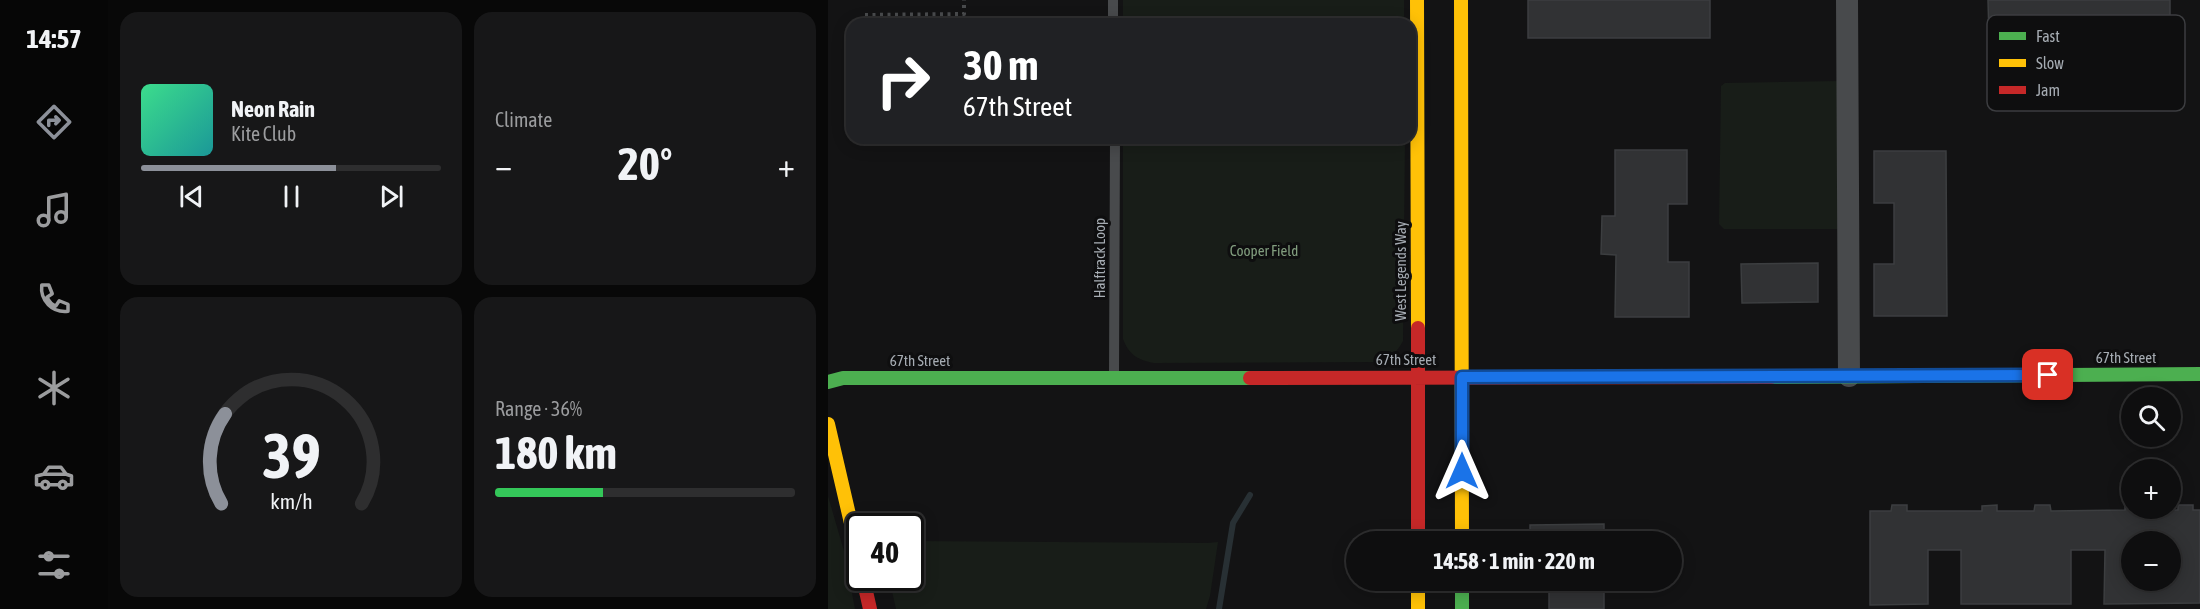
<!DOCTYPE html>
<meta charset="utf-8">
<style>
:root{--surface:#0e0e0f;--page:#171718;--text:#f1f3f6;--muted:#9b9c9e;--line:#2e2e2f;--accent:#8c9099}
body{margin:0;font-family:"Asap Condensed",sans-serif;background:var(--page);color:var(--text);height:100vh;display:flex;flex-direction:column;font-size:22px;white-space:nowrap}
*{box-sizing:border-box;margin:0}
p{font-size:20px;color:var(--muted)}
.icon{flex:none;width:33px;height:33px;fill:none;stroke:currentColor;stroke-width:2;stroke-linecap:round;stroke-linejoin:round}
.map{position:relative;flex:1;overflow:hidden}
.sheet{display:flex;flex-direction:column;gap:12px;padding:12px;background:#080808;width:720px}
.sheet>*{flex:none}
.banner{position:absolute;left:18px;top:18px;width:570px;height:126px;border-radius:18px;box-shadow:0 3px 15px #0003,0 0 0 2px var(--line);background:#202124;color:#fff;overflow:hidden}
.controls{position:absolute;left:1293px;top:387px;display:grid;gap:12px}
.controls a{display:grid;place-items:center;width:60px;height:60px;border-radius:50%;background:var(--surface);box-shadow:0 3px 15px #0003,0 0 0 2px var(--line);font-size:30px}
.speed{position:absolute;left:18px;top:513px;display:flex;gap:12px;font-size:30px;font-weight:700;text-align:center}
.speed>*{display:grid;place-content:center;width:78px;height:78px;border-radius:50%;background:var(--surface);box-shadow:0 3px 15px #0003,0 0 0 2px var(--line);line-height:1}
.speed .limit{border:3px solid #111;border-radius:9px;background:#fff;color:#111}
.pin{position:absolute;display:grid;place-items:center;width:51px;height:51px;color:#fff;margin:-26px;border-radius:12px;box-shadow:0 3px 9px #0006}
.me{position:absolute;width:66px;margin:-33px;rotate:0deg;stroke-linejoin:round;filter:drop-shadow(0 0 4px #0008)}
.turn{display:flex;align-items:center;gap:21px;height:126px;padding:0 18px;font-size:27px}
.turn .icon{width:78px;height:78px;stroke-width:2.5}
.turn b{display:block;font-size:42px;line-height:51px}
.big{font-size:45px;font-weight:700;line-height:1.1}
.sheet .card{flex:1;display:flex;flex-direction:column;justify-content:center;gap:9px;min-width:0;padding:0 21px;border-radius:18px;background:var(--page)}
.sheet .dial{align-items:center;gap:0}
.dial svg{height:156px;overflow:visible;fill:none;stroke:var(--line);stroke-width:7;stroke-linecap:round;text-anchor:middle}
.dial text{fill:var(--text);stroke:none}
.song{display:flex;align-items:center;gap:18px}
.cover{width:72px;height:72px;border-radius:9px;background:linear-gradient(135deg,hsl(150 70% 55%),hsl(180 70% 35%))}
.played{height:6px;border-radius:3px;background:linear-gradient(90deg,var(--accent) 65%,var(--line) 65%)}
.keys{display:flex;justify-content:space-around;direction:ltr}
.heat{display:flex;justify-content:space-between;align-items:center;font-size:33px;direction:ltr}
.charge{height:9px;border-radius:4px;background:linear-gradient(90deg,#34c759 36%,var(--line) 0)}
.sheet .tiles{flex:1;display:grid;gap:12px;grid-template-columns:repeat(2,1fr)}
.trip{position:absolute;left:518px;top:531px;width:336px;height:60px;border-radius:30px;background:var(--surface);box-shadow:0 3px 15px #0003,0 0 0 2px var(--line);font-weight:700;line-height:60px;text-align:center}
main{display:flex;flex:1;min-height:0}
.menu{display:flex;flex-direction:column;width:108px;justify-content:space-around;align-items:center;background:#060606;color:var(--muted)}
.menu .icon{width:42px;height:42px}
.menu .selected{color:var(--accent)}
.menu b{font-size:27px;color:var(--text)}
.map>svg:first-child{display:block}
</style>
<main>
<nav class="menu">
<b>14:57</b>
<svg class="icon selected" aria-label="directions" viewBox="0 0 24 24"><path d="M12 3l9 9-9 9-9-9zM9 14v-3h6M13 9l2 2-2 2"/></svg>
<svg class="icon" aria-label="music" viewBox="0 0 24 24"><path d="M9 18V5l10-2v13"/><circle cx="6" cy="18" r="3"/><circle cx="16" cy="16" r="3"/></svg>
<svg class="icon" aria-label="phone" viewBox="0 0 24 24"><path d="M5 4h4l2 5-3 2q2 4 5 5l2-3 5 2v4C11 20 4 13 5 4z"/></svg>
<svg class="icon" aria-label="climate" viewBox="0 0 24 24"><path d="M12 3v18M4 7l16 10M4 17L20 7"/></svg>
<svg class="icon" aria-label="car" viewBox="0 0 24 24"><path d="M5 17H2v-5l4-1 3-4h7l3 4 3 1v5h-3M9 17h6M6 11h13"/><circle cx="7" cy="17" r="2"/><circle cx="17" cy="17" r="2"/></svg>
<svg class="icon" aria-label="filters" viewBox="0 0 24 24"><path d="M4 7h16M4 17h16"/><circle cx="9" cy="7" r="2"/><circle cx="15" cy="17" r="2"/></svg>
</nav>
<section class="sheet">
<div class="tiles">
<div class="card">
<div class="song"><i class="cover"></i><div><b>Neon Rain</b><p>Kite Club</p></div></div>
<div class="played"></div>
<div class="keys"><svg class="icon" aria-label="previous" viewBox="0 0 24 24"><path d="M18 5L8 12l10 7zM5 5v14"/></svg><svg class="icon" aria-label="pause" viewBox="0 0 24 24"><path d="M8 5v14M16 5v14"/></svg><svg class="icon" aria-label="next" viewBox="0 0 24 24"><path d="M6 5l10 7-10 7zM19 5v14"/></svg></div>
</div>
<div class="card"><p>Climate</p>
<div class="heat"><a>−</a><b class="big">20°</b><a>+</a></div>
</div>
<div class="card dial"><svg viewBox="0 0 100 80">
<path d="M14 69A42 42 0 1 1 86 69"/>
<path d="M14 69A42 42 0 0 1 16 23" stroke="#8c9099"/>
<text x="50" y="56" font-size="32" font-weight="700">39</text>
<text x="50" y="72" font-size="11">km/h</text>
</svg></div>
<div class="card"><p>Range · 36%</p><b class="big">180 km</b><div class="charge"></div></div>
</div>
</section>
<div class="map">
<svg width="1372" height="609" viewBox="0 0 1372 609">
<rect width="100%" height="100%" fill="#131314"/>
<path fill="#181d18" d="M295,0h281v24h-281z
M1010,81v148h-114l-5,-5 2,-138 4,-3z
M295,138h282l-2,203c-6,11 -12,17 -24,21l-225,1c-16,-3 -25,-8 -31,-24z
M0,496l16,55 11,58h-27z
M83,541l296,2 11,-1 -8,54 -4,13h-310l-7,-31h21z"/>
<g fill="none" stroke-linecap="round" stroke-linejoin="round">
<path stroke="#283034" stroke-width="6" d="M391,609l14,-86 17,-28"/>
</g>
<path fill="#313234" stroke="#3c3e40" stroke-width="1.5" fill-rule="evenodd" d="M700,0h182v38h-182z
M1160,0h182v37h-181z
M787,150h72v54h-19v58h21v55h-74l1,-62 -15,-1 1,-38h13z
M1046,151h72l1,165h-73v-52h20v-61h-20z
M990,263v39l-76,1 -1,-39z
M1064,505h15v6h75v-5l15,-1v6h37l1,-6h15l1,6 74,-1v-5h7v3h8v2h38v-5h15v5h7v93l-96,1 1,-54h-34v54h-110v-54h-33v54l-58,1v-94h21zM1304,542h38v38h-38z
M776,524v18h-74v-17z
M721,580h55v29h-55z"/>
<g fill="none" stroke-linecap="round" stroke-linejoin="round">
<path stroke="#494b4d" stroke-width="4" stroke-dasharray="3 4.5" stroke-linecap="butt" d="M37,15l99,-1v-14"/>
<path stroke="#484a4c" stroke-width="10" d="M285,0v24
M286,375l1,-237"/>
<path stroke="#484a4c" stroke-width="22" d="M1019,0l2,376"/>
<path stroke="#4caf50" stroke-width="14" d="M943,377l429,-3
M0,382l15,-4h407
M634,580v29"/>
<path stroke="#ffc107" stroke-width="14" d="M589,0l1,328
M633,0l1,542
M0,424l32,138
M590,580v29"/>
<path stroke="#c62828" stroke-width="14" d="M590,328v214
M422,378l521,-1
M35,578l7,31"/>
</g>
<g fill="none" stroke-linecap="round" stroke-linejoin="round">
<defs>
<path id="route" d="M634,471v-94l586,-2"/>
</defs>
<use href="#route" stroke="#114b97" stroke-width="15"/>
<use href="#route" stroke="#1a73e8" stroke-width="10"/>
</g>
<g text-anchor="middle" stroke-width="6" stroke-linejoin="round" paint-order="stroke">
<g font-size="15" fill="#819d7e" stroke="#0e0e0f">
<text x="436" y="256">Cooper Field</text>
</g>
<g font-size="15" fill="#a6acb3" stroke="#0e0e0f">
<text transform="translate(272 258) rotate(-90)" y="5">Halftrack Loop</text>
<text transform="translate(573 271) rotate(-90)" y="5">West Legends Way</text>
<text x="1298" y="363">67th Street</text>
<text x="578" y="365">67th Street</text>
<text x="92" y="366">67th Street</text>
</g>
</g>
<rect x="1159" y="15" width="198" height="96" rx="9" fill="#0e0e0f" stroke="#3c3d40" stroke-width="1.5"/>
<rect x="1171" y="32" width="27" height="8" fill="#4caf50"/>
<rect x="1171" y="59" width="27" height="8" fill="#ffc107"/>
<rect x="1171" y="86" width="27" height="8" fill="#c62828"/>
<g font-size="16" fill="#a6acb3">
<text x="1208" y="42">Fast</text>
<text x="1208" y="69">Slow</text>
<text x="1208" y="96">Jam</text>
</g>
</svg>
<div class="controls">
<a><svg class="icon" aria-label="search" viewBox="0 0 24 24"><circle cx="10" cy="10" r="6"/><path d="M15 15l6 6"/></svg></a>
<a>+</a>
<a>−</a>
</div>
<div class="speed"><div class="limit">40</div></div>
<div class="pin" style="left:1220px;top:375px;background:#d93025"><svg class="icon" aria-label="arrive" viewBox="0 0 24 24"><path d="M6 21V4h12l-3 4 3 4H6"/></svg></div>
<svg class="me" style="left:634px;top:471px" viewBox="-20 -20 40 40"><path d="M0-17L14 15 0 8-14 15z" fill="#1a73e8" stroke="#fff" stroke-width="4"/></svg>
<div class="trip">14:58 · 1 min · 220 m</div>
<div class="banner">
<div class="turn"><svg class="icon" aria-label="right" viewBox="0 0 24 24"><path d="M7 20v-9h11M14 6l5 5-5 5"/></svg><div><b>30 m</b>67th Street</div></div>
</div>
</div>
</main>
